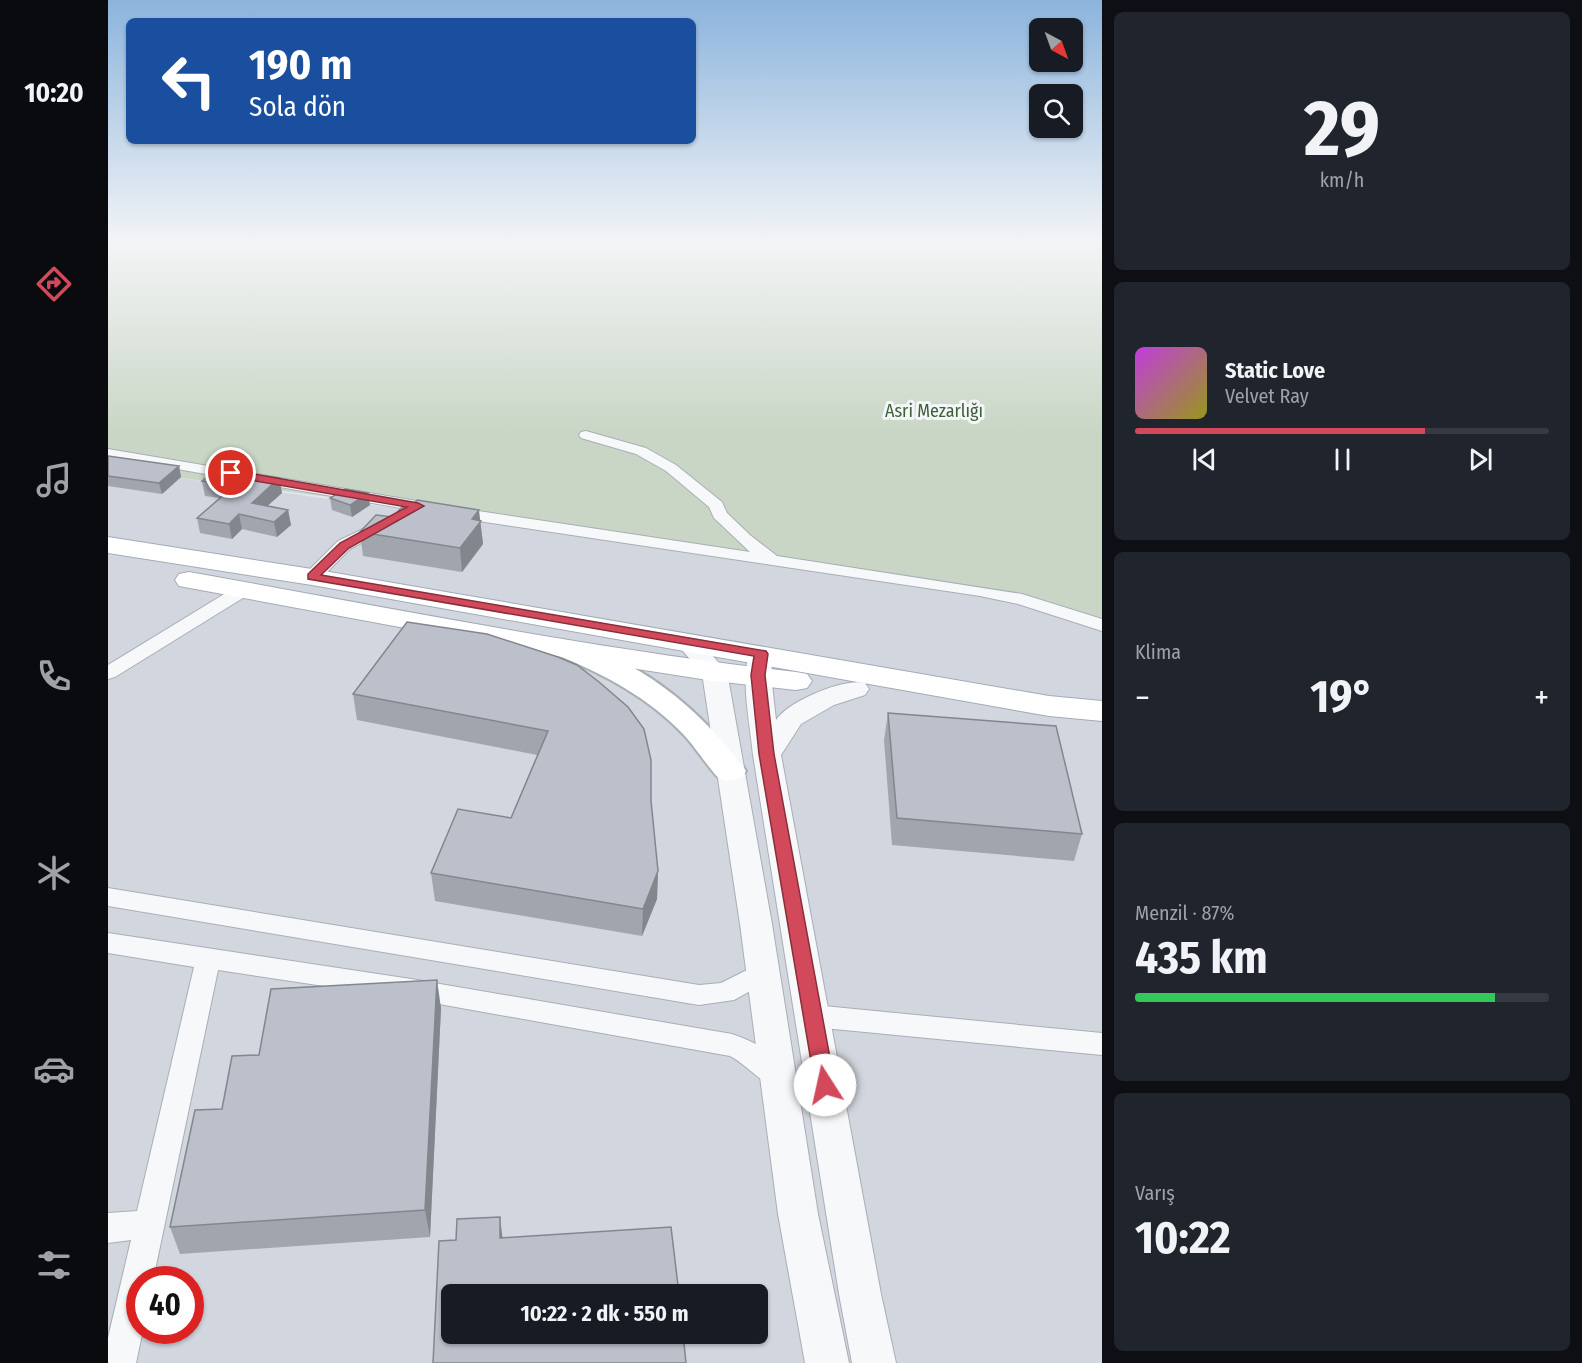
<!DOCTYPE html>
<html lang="tr">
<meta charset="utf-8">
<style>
:root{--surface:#171b24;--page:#20242c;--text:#f1f3f6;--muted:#9ea1a6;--line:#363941;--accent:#d1495b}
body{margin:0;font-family:"Fira Sans Condensed",sans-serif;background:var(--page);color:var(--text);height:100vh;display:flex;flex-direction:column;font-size:22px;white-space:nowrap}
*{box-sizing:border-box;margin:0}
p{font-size:20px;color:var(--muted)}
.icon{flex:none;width:33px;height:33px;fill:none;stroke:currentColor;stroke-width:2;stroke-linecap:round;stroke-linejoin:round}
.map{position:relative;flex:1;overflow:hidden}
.details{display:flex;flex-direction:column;gap:12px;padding:12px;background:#0d0f14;width:480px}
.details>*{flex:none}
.top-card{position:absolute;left:18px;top:18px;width:570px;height:126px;border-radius:9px;box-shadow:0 2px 4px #0004;background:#1a4fa0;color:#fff;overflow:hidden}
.needle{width:39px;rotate:139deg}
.fabs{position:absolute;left:921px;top:18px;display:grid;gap:12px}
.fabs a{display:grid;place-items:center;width:54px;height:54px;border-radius:9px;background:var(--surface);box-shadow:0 2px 4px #0004;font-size:30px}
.speed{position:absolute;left:18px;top:1266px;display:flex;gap:12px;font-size:30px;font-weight:700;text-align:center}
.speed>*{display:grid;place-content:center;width:78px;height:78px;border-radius:50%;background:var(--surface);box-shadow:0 2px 4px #0004;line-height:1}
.speed .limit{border:9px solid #d22;background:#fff;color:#111}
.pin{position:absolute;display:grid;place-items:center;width:51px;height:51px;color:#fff;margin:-26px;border:3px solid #fff;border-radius:50%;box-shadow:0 2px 6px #0007}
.me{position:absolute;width:66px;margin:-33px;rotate:350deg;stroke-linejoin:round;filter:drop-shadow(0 0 4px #0008)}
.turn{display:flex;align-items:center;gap:21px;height:126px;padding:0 24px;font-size:27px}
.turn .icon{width:78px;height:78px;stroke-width:2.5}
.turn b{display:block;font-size:42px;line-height:51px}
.big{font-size:45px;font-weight:700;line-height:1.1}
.details .card{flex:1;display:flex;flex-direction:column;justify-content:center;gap:9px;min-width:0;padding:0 21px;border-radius:9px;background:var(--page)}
.details .dial{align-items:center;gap:0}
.dial b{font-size:78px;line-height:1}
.song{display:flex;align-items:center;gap:18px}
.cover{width:72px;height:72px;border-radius:9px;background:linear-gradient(135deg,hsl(290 70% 55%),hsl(60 70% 35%))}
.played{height:6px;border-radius:3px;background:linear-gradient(90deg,var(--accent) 70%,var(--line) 70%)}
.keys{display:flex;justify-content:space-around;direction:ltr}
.heat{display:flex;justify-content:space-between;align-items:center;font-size:33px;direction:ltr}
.charge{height:9px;border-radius:4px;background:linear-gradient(90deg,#34c759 87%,var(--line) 0)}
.trip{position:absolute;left:333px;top:1284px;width:327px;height:60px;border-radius:9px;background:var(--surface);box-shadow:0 2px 4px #0004;font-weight:700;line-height:60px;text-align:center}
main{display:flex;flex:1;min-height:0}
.tabs{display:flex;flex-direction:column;width:108px;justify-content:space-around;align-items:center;background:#090b0e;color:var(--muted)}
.tabs .icon{width:42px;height:42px}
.tabs .on{color:var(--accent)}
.tabs b{font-size:27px;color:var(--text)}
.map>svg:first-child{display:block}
</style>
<main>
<nav class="tabs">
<b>10:20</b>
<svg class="icon on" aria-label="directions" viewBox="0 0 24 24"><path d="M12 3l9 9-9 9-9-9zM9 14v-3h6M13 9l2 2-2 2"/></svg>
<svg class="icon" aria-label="music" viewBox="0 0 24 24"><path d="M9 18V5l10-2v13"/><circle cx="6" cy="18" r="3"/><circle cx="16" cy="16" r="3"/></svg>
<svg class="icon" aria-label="phone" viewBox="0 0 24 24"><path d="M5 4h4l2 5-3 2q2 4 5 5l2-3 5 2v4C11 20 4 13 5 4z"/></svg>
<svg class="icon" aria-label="climate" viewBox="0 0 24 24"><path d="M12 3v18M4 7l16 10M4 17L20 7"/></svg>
<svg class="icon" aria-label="car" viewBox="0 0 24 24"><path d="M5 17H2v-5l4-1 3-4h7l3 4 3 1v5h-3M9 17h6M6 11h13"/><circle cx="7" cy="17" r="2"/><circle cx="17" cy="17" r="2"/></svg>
<svg class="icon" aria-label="filters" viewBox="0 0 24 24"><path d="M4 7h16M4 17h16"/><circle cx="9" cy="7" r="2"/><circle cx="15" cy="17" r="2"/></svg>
</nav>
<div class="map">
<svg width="994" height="1363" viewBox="0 0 994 1363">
<rect width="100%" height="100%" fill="#e4e7ec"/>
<path fill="#d2d6de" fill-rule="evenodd" d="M0,466l51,9 866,122 77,27v739h-994zM32,1280h50v50h-50zM344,1294h306v40h-306z"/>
<path fill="#c9d6c5" d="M0,243h994v381l-77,-27 -402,-62 -464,-60 -51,-9z"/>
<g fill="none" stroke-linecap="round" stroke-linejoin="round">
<defs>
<path id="minor" d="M478,431l60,17 30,17 46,37 5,11 23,22 27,21 245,38 80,25v12l-84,-27 -38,-8 -522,-78 -350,-61v-8l350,59 292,44 -36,-34 -5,-11 -43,-36 -30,-17 -55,-16 -2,-3 2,-3z
M276,519l6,2 2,3 -2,3 -40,22 -32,32h-12l-3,-4 3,-4 32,-32z
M137,584l6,1 3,4 -3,4 -136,84 -7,2v-14l131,-80z
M0,888l591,97 22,-2 42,-21 9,3 4,7 -4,7 -38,21 -35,5 -591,-99z
M0,933l303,46 321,55c23,8 46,19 58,42l-4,8c-3,1 -7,4 -10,4 -8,0 -33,-26 -46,-32l-319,-57 -193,-29 -65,310h-13v50h3l-7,33h-28v-25l23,-98 -23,3v-30l29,-2 57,-244 -86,-14z
M705,1005l289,28v22l-289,-28 -9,-3 -4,-8 4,-8z"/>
<path id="tertiary" d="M579,635l9,2 31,35 45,252 46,290 31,149h-44l-27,-149 -38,-290 -38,-251 -27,-31 3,-5z
M653,647l9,2 3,5 -2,21 5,45c13,-19 67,-42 89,-37l4,6 -4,6 -31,10 -33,19 -20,31 100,539 15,69h-44l-13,-69 -86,-539c-2,-26 -15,-85 -1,-106z"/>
<path id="secondary" d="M459,641c72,18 130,66 174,123l5,7 -5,7c-7,2 -16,5 -22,0 -7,-5 -26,-34 -35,-43 -36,-38 -79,-60 -127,-80l-4,-6 4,-6z"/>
<path id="primary" d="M0,537l204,32 737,127 53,5v20l-53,-5 -737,-131 -204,-32z
M81,572c202,36 403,77 607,100l11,2 5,7 -5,7 -11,2 -82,-9 -147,-23 -388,-72 -4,-6 4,-6z"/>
</defs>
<use href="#minor" stroke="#a9aeb7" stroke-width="2"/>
<use href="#tertiary" stroke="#a9aeb7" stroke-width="2"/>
<use href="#secondary" stroke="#a9aeb7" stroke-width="4"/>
<use href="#primary" stroke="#a3abb8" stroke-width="2"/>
<use href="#minor" fill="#f7f8fa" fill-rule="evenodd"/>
<use href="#tertiary" fill="#f7f8fa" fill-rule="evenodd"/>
<use href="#secondary" fill="#fff" fill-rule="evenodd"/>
<use href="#primary" fill="#fff" fill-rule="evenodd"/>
</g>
<path fill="#a1a5ae" d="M0,456l71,10 2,11 -19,17 -54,-8z
M171,478l3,15 -15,13 21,4 3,15 -14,12 -35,-8 -10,10 -32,-6 -3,-15 23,-20 -15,-2 -3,-15z
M222,498l40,7 -18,12 -20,-7z
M285,517l87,3 3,24 -21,28 -99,-16 -3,-24z
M299,622l244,179 7,70 -1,28 -15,37 -207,-35 -4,-28 80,-55 26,-63 -180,-35 -4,-26z
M780,713l194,121 -8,27 -182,-16 -8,-105z
M333,1008l-11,229 -250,17 -10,-27 52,-118 37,-54z"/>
<path fill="#83868d" d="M71,466l2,11 -19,17 -3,-11z
M171,478l3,15 -27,24 -3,-14z
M260,493l2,12 -18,12 -2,-12z
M180,510l3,15 -14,12 -3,-15z
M371,510l4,34 -21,28 -2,-24 12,-29z
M131,514l3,15 -10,10 -3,-15z
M550,871l-1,28 -15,37 1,-27z
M329,980l4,28 -11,229 -5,-27z
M392,1217l3,25 -3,-4z"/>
<path fill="#bbc0ca" stroke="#83868d" stroke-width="1.5" d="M0,456l71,10 -20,17 -51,-7z
M108,469l63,9 -27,25 36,7 -14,12 -35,-8 -10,10 -32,-6 37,-32 -32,-5z
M237,489l23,4 -18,12 -20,-7z
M309,500l62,10 -7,9 9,2 -21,27 -100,-16 16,-17 17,2 9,-10 8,1z
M299,622l80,12 71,23 19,8 22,17 29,25 16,22 7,31v41l7,70 -15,38 -212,-36 27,-64 53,9 37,-87 -195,-37z
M780,713l168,13 26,108 -185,-16z
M329,980l-12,230 -255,17 25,-117 27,-1 10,-53 27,-1 12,-66z
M392,1217v21l171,-11 8,67h-227v40h231l3,29h-253l6,-122 17,-1 1,-21z"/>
<linearGradient id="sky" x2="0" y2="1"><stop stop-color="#8bb4dd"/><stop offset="0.56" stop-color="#f3f4f6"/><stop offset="1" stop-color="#f3f4f6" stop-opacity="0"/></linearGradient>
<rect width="994" height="433" fill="url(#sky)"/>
<path fill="#d1495b" stroke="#882f3b" stroke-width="1.5" d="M123,470l187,33 6,3 -75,42 -28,27 445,76 2,3 -3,21 9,79 61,331 -3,6 -7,3 -7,-3 -3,-6 -56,-331 -8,-79 3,-19 -446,-77v-5l32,-31 67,-36 -180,-31 -2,-3z"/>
<g text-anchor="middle" stroke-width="6" stroke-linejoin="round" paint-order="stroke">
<g font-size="18" fill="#3f6138" stroke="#f4f6f9">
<text x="826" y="417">Asri Mezarlığı</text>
</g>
</g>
</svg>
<div class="fabs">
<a><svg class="needle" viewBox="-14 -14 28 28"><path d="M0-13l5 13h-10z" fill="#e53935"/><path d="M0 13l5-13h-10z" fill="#9ea1a6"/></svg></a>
<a><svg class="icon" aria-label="search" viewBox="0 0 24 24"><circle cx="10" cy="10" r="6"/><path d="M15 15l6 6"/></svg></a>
</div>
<div class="speed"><div class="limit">40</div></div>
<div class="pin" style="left:123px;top:473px;background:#d93025"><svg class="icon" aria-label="arrive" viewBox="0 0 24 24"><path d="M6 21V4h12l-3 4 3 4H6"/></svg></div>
<svg class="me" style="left:717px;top:1085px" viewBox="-20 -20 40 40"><circle r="19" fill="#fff"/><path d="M0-13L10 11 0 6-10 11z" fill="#d1495b"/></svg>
<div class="trip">10:22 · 2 dk · 550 m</div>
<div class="top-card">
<div class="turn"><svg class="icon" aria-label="left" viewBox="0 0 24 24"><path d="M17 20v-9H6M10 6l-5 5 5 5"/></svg><div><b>190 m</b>Sola dön</div></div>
</div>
</div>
<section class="details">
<div class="card dial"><b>29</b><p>km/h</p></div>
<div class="card">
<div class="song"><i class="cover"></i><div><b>Static Love</b><p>Velvet Ray</p></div></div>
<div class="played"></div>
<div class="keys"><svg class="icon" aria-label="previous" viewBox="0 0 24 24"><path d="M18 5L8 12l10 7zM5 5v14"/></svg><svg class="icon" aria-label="pause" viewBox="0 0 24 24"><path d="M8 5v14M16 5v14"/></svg><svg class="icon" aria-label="next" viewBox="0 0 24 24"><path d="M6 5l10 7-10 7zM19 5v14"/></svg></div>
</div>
<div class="card"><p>Klima</p>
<div class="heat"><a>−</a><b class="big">19°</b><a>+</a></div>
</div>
<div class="card"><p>Menzil · 87%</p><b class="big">435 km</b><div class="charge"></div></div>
<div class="card"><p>Varış</p><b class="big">10:22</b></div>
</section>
</main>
